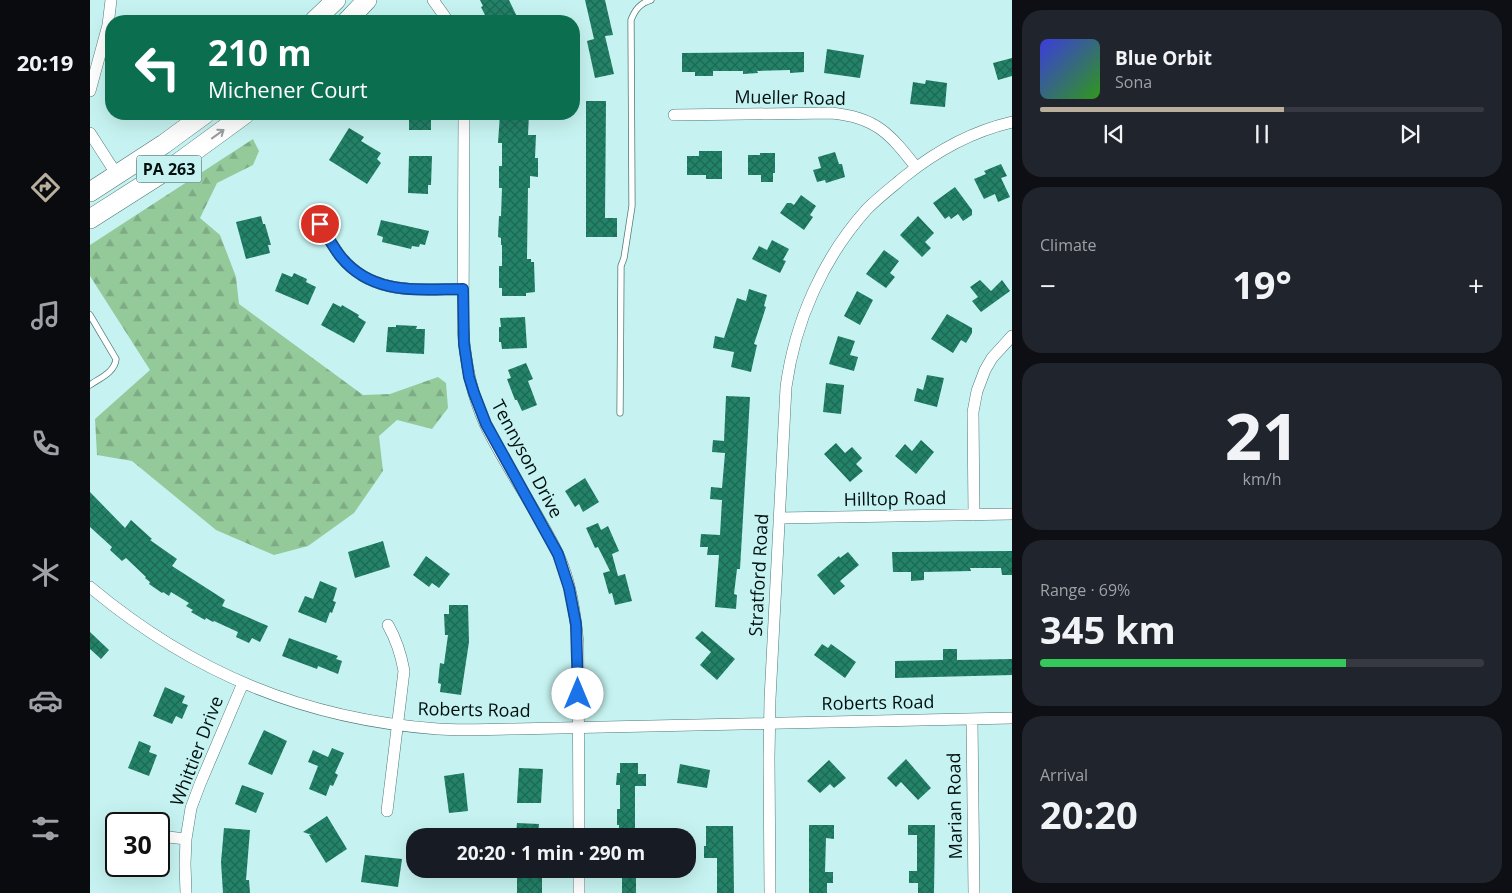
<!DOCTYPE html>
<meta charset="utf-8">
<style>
:root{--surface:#171b24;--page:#20242c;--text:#f1f3f6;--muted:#9ea1a6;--line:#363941;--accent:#b9af9c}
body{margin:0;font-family:"Open Sans",sans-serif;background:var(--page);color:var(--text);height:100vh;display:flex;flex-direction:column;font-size:19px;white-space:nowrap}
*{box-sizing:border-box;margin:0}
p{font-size:16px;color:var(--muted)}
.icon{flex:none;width:28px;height:28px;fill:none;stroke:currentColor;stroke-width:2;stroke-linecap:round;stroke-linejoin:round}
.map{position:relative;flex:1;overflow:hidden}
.side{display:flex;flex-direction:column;gap:10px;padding:10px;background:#0d0f14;width:500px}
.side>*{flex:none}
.guide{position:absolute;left:15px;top:15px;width:475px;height:105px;border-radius:20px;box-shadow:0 5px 20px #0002;background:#0b6e4f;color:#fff;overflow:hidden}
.speed{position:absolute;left:15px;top:812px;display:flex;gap:10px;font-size:25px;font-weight:700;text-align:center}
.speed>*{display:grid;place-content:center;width:65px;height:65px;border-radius:50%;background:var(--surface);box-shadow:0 5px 20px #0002;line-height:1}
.speed .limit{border:2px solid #111;border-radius:8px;background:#fff;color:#111}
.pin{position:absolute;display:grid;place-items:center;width:42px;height:42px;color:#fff;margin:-21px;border:2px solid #fff;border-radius:50%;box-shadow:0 1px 5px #0007}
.me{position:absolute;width:55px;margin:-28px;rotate:0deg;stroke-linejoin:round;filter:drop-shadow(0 0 4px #0008)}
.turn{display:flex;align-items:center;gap:18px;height:105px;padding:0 20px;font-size:22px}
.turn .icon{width:65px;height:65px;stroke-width:2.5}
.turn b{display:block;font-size:35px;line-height:42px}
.big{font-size:38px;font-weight:700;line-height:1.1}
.side .widget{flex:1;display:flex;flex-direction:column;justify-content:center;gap:8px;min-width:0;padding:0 18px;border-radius:20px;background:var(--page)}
.side .dial{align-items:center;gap:0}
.dial b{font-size:65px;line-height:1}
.song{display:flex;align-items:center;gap:15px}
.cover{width:60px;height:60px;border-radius:8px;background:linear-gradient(135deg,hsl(240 70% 55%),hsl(110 70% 35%))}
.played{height:5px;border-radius:2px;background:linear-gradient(90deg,var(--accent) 55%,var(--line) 55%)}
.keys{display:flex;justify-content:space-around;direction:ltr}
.heat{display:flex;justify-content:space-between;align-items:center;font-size:28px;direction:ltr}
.charge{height:8px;border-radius:4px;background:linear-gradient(90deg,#34c759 69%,var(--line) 0)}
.trip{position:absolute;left:316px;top:828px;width:290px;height:50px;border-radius:20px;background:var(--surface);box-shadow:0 5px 20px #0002;font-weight:700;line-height:50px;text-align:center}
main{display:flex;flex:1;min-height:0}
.menu{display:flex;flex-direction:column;width:90px;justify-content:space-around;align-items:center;background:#090b0e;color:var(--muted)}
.menu .icon{width:35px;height:35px}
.menu .selected{color:var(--accent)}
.menu b{font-size:22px;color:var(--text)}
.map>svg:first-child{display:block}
</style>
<main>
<nav class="menu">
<b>20:19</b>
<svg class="icon selected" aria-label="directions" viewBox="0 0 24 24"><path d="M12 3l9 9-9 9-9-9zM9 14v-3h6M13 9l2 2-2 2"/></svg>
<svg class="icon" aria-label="music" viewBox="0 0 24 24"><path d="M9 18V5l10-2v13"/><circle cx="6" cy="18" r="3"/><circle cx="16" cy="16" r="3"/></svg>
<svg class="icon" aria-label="phone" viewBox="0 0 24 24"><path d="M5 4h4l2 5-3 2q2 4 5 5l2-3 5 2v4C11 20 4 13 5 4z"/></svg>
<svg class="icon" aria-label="climate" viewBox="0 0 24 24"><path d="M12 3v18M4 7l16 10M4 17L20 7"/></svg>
<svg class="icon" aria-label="car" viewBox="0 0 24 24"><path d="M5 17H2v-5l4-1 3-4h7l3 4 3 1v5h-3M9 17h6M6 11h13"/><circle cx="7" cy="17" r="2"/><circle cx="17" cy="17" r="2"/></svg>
<svg class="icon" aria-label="filters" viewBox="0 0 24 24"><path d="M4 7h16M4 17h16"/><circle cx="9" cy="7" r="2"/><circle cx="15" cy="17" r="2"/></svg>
</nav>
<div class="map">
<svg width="922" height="893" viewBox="0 0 922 893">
<defs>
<pattern id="forest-firs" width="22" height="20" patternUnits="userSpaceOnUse" patternTransform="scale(1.25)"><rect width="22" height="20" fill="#94c99a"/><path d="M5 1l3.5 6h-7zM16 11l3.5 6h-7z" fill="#7eab84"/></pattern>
<pattern id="building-cross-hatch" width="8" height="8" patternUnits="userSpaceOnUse" patternTransform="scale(1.25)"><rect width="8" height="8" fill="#238268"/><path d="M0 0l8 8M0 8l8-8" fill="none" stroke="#1c6954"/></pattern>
</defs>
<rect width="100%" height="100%" fill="#c6f3f1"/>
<path fill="url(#forest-firs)" d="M163,139l6,12 -6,14 -36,18 -17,35 20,17 16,42 3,27 124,91 27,-1 48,-17 8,6 2,25 -16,21 -35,-9 -18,16 4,35 -29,42 -46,33 -34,9 -58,-25 -84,-69 -35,-6 -2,-36 55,-49 -60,-94v-31z"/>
<path fill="url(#building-cross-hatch)" d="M390,0h29l10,21h-31l-7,-14 2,-1z
M495,0h20l8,35 -8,1 9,38 -19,4 -8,-37 7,-2z
M737,49l37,6 -4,23 -36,-5z
M714,52v20l-14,1v-3l-33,1 1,2 -15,1v-3h-30v5h-18v-4h-13v-19z
M922,58v18l-14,4 -5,-17z
M836,80l21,3 -2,24 -35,-3 3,-22 12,2z
M496,101h20l-1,117h12v19h-31z
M319,114h22v16h-22z
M410,114h29l-1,21h8l-1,23h3v19l-8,-1v12h-2l-1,71h4v3h3l1,30 -9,1v3h-24v-8h-3v-22h3v-21h-1v-7l-3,-1 1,-21h2l1,-28h-3v-22h3v-23h-4z
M259,128l15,9 -3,4 20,12 -4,6 4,4 -14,21 -38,-24z
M609,151h23v28h-16v-4h-19v-19h12z
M745,152l4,12h3l3,13 -19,6 -1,-3 -8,2 -4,-12 8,-2 -3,-11z
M670,153h15v20h-2v9h-12v-7h-13v-20h12z
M319,156h23l-1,29h-3v9l-20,-1z
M911,164l6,12 -6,2 9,19 -12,5 -3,-8 -11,5 -10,-20 12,-5 -2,-3z
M865,187l17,23v5l-9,6 -5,-7 -7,5 -2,-3 -4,3 -12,-16z
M711,195l15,11 -6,9 3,2 -9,13 -24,-17 7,-10h4l3,2z
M171,216l2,8h2l6,21h-3l2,8 -24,6 -10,-37z
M828,216l16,17 -9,9 6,6 -9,9 -22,-22z
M291,220l48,11 -4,14 -5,-1 -1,3 -7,-1 -1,3 -29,-7 1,-5 -6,-2z
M682,240l17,9 -6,11 3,1 -6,12 -28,-14 7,-13 8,4z
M794,250l15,11 -9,12 5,4 -9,11 -20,-14z
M192,273l10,4 2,-4 13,6 -1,3 10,5 -8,18 -33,-14z
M890,280l11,11 11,-11 8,11 -29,21 -9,-11 6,-4 -8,-10z
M659,289l18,6 -3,11 2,1 -12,37 3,1 -6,27 -20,-5 3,-15 -21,-4 2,-12 9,2 13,-40 9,3z
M767,291l16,9 -13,25 -16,-9z
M243,303l8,4 1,-2 17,10 -1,2 8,5 -12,21 -33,-18z
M857,314l25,14v5l-6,10 -5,-3 -8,13 -22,-14z
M435,317l2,31 -25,1 -1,-7h-2v-15h2l-1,-9z
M306,325l21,1 -1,3h9l-1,25 -38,-2 2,-25h8z
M748,336l17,5 -5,14 8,2 -4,14 -25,-7z
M436,363l7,16 -5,2 9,24 -15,6 -5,-11h-2l-8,-21 4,-1 -3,-8z
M837,375l17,3 -7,29 -23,-6 3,-13 6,2z
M736,383l18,2 -3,29 -18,-2z
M636,396l24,1 -10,172h-3l-3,25 3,1 -1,14 -21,-2 4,-52h-12l1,-8h-8l1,-13 19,1 2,-35 -12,-1 1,-12 11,1 3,-35 -13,-1 1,-12 11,1z
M831,440l13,12 -18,22 -21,-18 10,-12 7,7z
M746,443l9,10 7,-6 10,11 -6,6 7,7 -13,11 -26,-28z
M495,478l14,24 -16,10 -4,-8 -4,3 -10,-16z
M0,492l35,36 6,-8 21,19 -2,1 27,19 -5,7 53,34 -3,6 46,20 -8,16 -8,-4 -3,5 -13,-6 2,-5 -24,-11 -1,1 -7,-4 -1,2 -14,-8 2,-2 -7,-4 3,-3 -18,-11 -2,4 -6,-4 -1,1 -13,-9 1,-2 -5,-4 1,-1 -20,-19 -4,3 -12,-11 2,-3 -22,-20z
M508,523l3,7 7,-4 11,25 -7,3 6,22 7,-2 7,27 -17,4 -3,-12 -3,1 -6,-21 7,-2 -12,-24 -3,1 -9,-20z
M293,541l7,26 -35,11 -7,-26z
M922,551v24h-10l-1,-7h-31l1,3 -47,1v8l-13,1v-9h-18l-1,-20z
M758,552l11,13 -19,16 5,5 -11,9 -17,-20 22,-19 1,2z
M336,556l24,18 -11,14 -7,-5 -3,4 -16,-12z
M230,581l17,7 -4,13 3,1 -4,11 -2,-1 -4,11 -28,-11 7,-16 8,3z
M359,605h19l1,37 -8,53 -21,-3 1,-8 -3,-1 2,-20 4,1 4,-29h-3l-1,-21h5z
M612,631l33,28 -18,21 -17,-15 11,-13 -16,-14z
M0,632l19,18 -8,9 -11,-10z
M199,638l49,18 -2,3 6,2 -4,13 -20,-8 -1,3 -35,-13z
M732,644l6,4 3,-4 25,18 -11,16 -31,-23z
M853,649h14v11l55,-1v16l-117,3v-17l48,-1z
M75,687l20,9 -3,7 6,2 -6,14 -6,-3 -4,8 -19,-8z
M174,730l23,11 -15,34 -24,-11z
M49,741l12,5 -2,6 8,3 -8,21 -21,-8z
M242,748l12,5 -9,20 3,2 -5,11 -3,-1 -4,11 -17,-7 9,-23 -10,-4 5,-12 15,7z
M816,759l25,29 -13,12 -17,-18 -5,5 -9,-9z
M739,760l17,18 -12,10 -4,-4 -10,9 -13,-12z
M530,763h18v11h8v12h-11v45h-16v-6h-2v-16h3v-24h-4l1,-12h3z
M590,764l30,6 -3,18 -30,-5z
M429,768l24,1 -2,34h-24z
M374,773l4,38 -19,2 -5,-37z
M152,785l22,8 -8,20 -21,-9z
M237,816l20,33 -21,14 -17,-28h3l-9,-3z
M427,823l22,1 -1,12h-18v-1h-4z
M719,825h25v14l-8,-1 -1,34h8v11h-6v10h-18z
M818,825h27l-1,68h-16v-10h-9v-12h8v-36h-9z
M616,826h27l1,67h-17v-35h-13v-12h2z
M134,828l26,2 -4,50h3l1,13h-27l-2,-31z
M275,855l37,4 -4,28 -37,-5z
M532,869h14v24h-14z
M427,870l19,1v7h6v15h-25z"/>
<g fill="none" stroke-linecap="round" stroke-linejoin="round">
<defs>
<path id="service" d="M0,315l26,44c-1,13 -16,19 -26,26
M530,413l1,-147 3,-8 8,-52 -1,-186c4,-10 9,-17 20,-20"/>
<path id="minor" d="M343,0l15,21
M0,91l18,-66 3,-25
M374,114l-1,214c2,33 8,65 22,96 21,44 52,86 73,130 13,28 17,59 20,89l1,193
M584,115l157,-2c45,4 59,21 85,54
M0,133l27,42
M230,224c7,11 13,23 21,33 32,39 78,32 122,32
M884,515l-1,-103 4,-21 8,-21 7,-12 20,-22
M689,518l233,-4
M0,587c103,86 214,132 348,142 25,2 51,0 76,0l498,-11
M882,719l2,174
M297,811l17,-140c-3,-17 -7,-30 -16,-46
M25,829h1
M69,836l27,3
M489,869v24
M96,893l-1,-29 1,-25 5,-31 9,-24 43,-101
M680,893l-1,-135 1,-59 16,-312c9,-66 37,-129 81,-178 12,-12 25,-22 37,-32 32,-26 69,-46 108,-55"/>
<path id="trunk" d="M224,21l22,-21
M257,21l20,-21
M0,192l74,-48 41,-30
M0,219l88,-56 67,-49"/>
</defs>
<use href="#service" stroke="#4f7877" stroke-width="7"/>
<use href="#minor" stroke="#4f7877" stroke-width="12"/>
<use href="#trunk" stroke="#4f7877" stroke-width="20"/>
<use href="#service" stroke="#fff" stroke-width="5.5"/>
<use href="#minor" stroke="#fff" stroke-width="11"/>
<use href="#trunk" stroke="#fff" stroke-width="19"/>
</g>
<defs><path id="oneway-shaft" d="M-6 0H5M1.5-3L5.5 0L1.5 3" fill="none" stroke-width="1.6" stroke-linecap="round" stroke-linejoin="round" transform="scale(1.25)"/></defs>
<use stroke="#999f9f" href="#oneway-shaft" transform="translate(128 134) rotate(-36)"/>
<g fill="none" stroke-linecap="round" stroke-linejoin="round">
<defs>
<path id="route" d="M230,224c7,11 13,23 21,33 32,39 78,32 122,32l1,55 5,33 5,16 12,31 72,130 11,34 7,36 2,70"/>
</defs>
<use href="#route" stroke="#114b97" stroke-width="12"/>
<use href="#route" stroke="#1a73e8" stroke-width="9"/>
</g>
<g text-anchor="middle" stroke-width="5" stroke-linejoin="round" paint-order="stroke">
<rect fill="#c6f3f1" stroke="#3c5353" stroke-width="1" x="46.5" y="155.5" width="65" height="27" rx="4"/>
<g font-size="16" font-weight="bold" fill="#010f0f">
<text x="79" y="175">PA 263</text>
</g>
<g font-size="18" fill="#010f0f" stroke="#c6f3f1">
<text transform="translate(700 98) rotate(1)" y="6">Mueller Road</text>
<text transform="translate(437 459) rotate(62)" y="6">Tennyson Drive</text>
<text transform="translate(805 499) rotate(-1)" y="6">Hilltop Road</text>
<text transform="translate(669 575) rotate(-87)" y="6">Stratford Road</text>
<text transform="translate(788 703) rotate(-1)" y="6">Roberts Road</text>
<text transform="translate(384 710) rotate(1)" y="6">Roberts Road</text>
<text transform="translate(107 751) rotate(-69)" y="6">Whittier Drive</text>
<text transform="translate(865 806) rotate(-91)" y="6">Marian Road</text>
</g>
</g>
</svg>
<div class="speed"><div class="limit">30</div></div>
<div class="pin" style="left:230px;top:224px;background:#d93025"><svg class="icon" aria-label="arrive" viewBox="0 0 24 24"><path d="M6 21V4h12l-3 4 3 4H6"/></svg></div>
<svg class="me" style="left:488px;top:694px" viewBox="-20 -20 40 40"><circle r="19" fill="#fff"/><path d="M0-13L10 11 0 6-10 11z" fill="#1a73e8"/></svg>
<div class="trip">20:20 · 1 min · 290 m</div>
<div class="guide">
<div class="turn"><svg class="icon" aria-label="left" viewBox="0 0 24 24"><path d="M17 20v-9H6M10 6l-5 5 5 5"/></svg><div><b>210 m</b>Michener Court</div></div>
</div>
</div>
<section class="side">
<div class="widget">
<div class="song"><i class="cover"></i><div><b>Blue Orbit</b><p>Sona</p></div></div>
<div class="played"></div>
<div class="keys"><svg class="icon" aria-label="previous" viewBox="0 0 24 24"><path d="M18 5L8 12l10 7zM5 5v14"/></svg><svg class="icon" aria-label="pause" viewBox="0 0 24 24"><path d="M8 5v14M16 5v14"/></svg><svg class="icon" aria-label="next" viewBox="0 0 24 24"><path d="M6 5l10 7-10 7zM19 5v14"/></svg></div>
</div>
<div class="widget"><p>Climate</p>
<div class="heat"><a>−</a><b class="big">19°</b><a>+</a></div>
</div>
<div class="widget dial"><b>21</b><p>km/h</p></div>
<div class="widget"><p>Range · 69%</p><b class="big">345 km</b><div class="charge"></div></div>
<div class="widget"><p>Arrival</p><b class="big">20:20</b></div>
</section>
</main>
